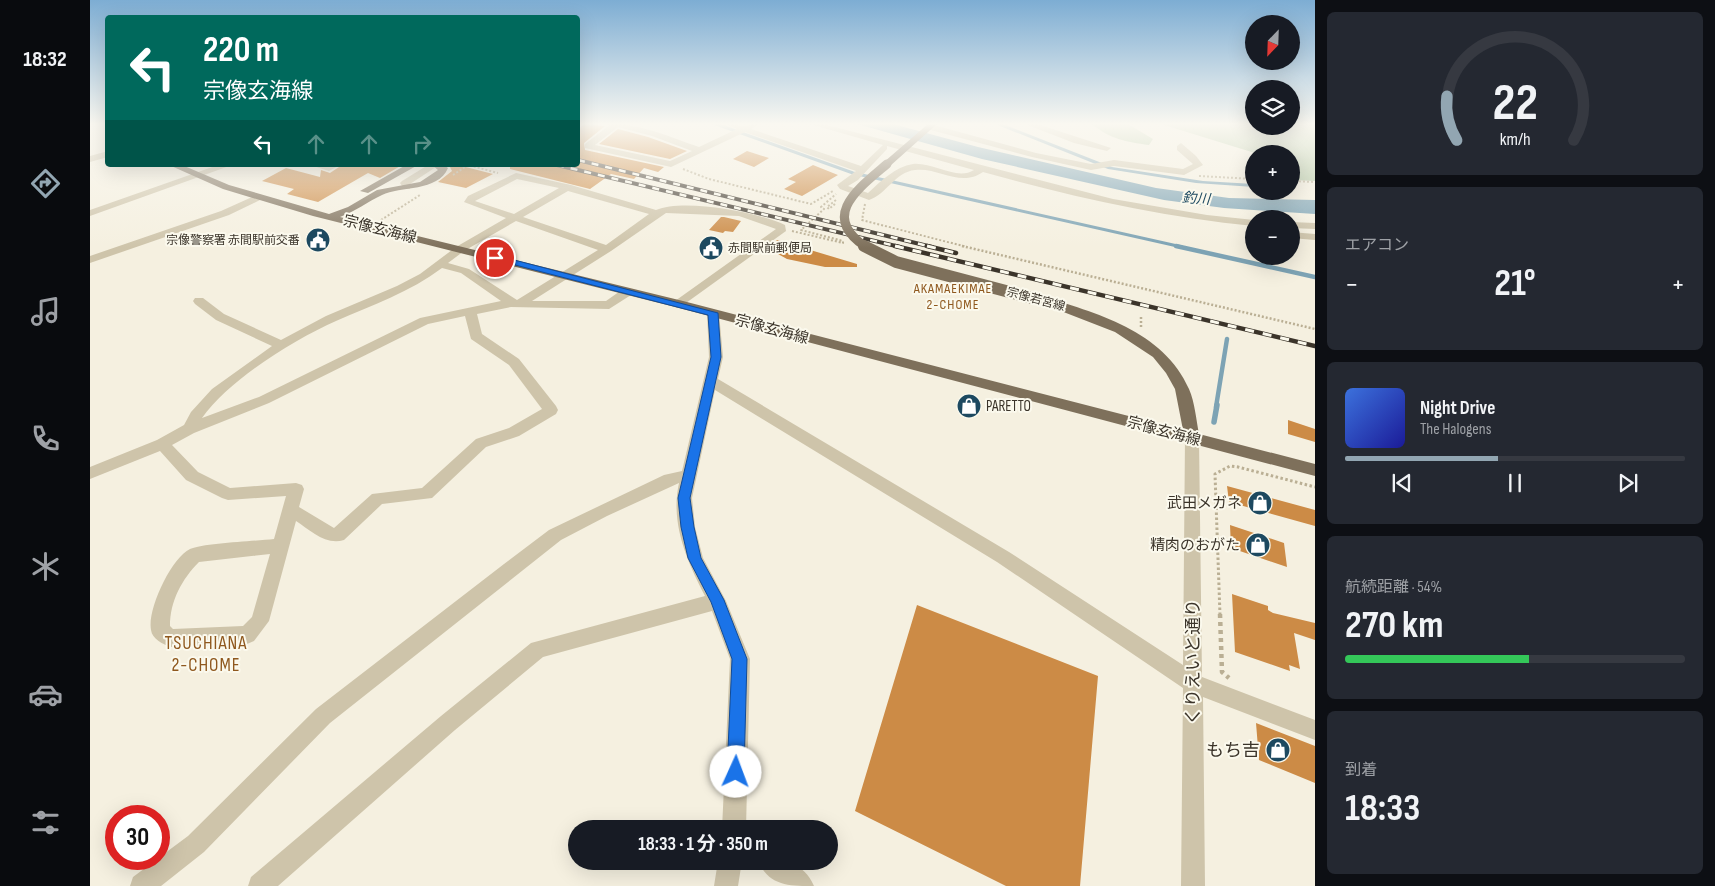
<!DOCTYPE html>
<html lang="ja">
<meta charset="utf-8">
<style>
:root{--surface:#171b24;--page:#242831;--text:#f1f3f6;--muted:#9ea1a6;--line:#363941;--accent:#92a6b2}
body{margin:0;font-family:"Sofia Sans Condensed","Noto Sans JP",sans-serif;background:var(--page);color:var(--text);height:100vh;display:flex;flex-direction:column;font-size:19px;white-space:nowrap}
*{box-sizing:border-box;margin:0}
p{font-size:16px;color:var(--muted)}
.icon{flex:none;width:28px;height:28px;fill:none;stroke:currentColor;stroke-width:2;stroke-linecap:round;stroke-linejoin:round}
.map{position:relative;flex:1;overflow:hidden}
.side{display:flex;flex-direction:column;gap:12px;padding:12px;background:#0d0f14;width:400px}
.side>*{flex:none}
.top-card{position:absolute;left:15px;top:15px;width:475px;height:152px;border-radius:5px;box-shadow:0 5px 20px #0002;background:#00695c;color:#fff;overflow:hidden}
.needle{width:32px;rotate:203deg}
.buttons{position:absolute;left:1155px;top:15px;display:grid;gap:10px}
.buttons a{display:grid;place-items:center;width:55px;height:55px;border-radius:50%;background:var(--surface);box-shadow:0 5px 20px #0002;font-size:25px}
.speed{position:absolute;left:15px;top:805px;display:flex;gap:10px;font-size:25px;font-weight:700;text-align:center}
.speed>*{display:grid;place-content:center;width:65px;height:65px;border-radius:50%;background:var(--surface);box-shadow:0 5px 20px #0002;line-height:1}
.speed .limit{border:8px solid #d22;background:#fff;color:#111}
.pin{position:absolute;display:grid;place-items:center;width:42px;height:42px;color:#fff;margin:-21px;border:2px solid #fff;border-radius:50%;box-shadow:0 1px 5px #0007}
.me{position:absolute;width:55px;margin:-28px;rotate:2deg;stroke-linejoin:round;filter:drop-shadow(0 0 4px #0008)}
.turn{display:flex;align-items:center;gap:18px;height:105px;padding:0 15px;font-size:22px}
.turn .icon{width:65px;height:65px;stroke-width:2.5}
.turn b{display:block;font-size:35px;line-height:42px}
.lanes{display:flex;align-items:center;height:48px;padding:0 15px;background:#0003;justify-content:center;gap:25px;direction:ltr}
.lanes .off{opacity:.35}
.big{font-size:38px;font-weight:700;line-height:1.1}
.side .card{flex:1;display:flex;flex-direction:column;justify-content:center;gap:8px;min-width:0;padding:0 18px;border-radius:8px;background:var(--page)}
.side .dial{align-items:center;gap:0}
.dial svg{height:130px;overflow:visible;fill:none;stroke:var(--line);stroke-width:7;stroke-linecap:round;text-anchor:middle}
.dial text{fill:var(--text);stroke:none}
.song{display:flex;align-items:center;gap:15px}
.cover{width:60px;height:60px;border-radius:8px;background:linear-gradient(135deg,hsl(220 70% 55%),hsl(240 70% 35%))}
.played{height:5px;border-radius:2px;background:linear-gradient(90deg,var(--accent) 45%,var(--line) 45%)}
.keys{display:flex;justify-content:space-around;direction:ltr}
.heat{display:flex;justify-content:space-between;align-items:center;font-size:28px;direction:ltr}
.charge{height:8px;border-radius:4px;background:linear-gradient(90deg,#34c759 54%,var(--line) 0)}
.trip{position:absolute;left:478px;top:820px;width:270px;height:50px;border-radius:25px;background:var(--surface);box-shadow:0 5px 20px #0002;font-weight:700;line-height:50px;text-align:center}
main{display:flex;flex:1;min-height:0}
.dock{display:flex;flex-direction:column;width:90px;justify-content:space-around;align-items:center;background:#090b0e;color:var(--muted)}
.dock .icon{width:35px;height:35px}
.dock .current{color:var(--accent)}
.dock b{font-size:22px;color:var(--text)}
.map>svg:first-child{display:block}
</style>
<main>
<nav class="dock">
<b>18:32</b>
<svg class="icon current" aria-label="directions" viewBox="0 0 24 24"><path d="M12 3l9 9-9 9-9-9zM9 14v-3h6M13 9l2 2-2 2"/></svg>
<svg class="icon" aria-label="music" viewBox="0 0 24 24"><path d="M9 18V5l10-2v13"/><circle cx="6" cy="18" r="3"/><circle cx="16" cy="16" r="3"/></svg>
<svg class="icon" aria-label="phone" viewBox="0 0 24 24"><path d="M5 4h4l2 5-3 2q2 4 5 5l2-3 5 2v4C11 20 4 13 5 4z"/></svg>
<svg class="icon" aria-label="climate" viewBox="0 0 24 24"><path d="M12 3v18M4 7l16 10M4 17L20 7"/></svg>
<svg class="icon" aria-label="car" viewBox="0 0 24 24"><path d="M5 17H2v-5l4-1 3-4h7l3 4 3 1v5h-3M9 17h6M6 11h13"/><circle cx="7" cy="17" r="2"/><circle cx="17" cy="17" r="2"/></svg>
<svg class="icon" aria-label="filters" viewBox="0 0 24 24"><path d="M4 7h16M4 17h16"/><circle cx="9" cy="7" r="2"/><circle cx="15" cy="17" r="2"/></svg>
</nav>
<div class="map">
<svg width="1225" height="886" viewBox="0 0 1225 886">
<rect width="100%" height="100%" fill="#f5f0e0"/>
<path fill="#aec59e" d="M1002,124h36l25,15 -4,6c-23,-3 -39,-6 -57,-21z
M1071,124h93v2l61,-2v57l-24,-1v-26h-33z"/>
<path fill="#7da3b4" d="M767,124h36l85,23 178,41 73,10 86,2v14l-91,-6 -60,-8 -182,-41z
M905,124h8l109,43 91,14 51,3v3l-58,-4 -88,-14z"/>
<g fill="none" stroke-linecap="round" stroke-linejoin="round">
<path stroke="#7da3b4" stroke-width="3" d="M626,124l137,49 329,74"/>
<path stroke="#7da3b4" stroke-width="4.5" d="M1086,246l139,31
M1126,407l11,-68"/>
<path stroke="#7da3b4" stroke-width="5.5" d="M1124,422l3,-17"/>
</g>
<path fill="#cc8b46" d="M494,124l21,2 -21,17 1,7 79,17 -6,5 -14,-4 -10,11 -23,-5 -21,15 -80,-20v-4h68v-36z
M528,129l30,8 39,14 -17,8 -71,-15z
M657,151l22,7 -15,9 -21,-8z
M252,165h60l-22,13 -12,-5 -50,29 -31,-8 7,-5 -32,-8 24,-13 34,9 1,-7 9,3z
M359,165h9l35,9 -27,14 -28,-6 14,-11z
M723,165l25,10 -36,21 -18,-7 12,-7 -8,-3z
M631,217h3l17,4 -8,11 -8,-1 -2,2 -14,-3z
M687,240l80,24v3h-32l-38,-8 -18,-10z
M1198,420l27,9v13l-27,-8z
M1137,486l88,24v16l-86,-24z
M1140,525l54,18 3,24 -56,-19z
M1142,594l36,12v4l5,3 42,10v17l-21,-7 6,36 -11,-4 1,6 -55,-19z
M827,605l181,71 -18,210h-74l-151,-75z
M1166,723l59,23v37l-56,-23z"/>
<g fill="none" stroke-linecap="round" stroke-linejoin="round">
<path stroke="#baaf94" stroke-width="2" stroke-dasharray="2 2" stroke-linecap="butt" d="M593,169l26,10 102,25 22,-13
M363,175l15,-10 30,8
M1109,176l55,3
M1201,181l24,1
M745,204l-6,5 -2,-2 9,-7
M775,204l-3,16 105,27
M291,220l39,-25
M702,231l51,12v-2l-42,-11 23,-21 -3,-2 15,-13"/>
<path stroke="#baaf94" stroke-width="2.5" stroke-dasharray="2 2" stroke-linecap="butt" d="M872,246l353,83
M1051,317v11"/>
<path stroke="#baaf94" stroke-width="3" stroke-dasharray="2.5 2.5" stroke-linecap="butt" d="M1130,615l-5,-141 15,-8 8,1 77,20"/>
<path stroke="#baaf94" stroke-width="4.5" stroke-dasharray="4 4" stroke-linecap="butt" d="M1130,614l2,58 7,6"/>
<path fill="#cec4aa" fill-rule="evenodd" d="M521,124c31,0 59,13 88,23l38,-18 -12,-5 19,2 15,-2 -8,5 110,37 22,-21 -73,-21h13l290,75 94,16 47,5v6c-93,-9 -181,-29 -271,-54 -23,16 -44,-5 -68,-2 -20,2 -29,25 -46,30l-29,-11 -3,-4 19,-14 -111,-39 -74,35 -86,-19v-4zM528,127l34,9 40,15 -22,10 -75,-16zM797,146l87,24c-17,11 -41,-8 -61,-6 -18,3 -32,17 -45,29l-20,-7 10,-6 29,-31z
M840,124l106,29 55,11 23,-4 69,9 10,-5 -16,-14v-4l4,-3 15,13 7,9 -19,10 -70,-9 -23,4 -59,-13 -105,-28 -1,-2z
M935,124h12l74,24 -4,3 -33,-8z
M18,151v6l-18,5v-6z
M128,165h14l-142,51v-6z
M220,165h30l-11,6z
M338,165h11l-29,19v5h-6l-4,-6 2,-2z
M426,173l55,12 85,25c28,-12 101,2 129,15l1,6 -107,77 -4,-1 -2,-3 2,-3 101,-72 -37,-13 -73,-3 -55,38 -79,50h74l17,-12h8v6l-22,14 -98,-2 -34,7 5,20 37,25 37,47 2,4 -2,4 -37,22 -33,11 -54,51 -50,6 -38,36c-18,6 -34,-10 -48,-19l-27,100 -15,20 -7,3 -77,3c-7,-3 -18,-8 -19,-17 -4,-20 20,-72 39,-81 14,-6 66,-8 84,-10l12,-43 -58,4 -6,-2 -36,-18 -26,-29 -70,28v-12l67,-27 27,-15 7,-13 21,-23 60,-43 -56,-26 -21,-16 -2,-3 2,-3h8l21,16 57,26 45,-24 71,-30 23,-12 36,-27 50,-29 -42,-16 4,-6zM427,179l42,9 -45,26 -39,-13zM478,191l81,23 -43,31 -83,-28zM426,221l82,29 -81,50 -48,-31 -21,-6 16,-12zM352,268l19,5 40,28 -81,17 -161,79 -57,21c27,-38 91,-78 134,-97 37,-16 74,-29 106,-53zM375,316l6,23 38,26 33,44 -33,19 -33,11 -54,49 -50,6 -38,34 -35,-21 5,-18 -2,-4 -6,-2 -66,5 -32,-16 -26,-27 22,-12 75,-30 159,-79zM180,554l-18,63 -9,9 -70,3 -3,-3c0,-25 12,-47 29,-64z
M169,194l3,1v4l-33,16 -139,48v-7l131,-45z
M1201,222l24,1v6l-24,-1z
M1201,232l24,2v6l-24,-2z
M623,309l6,4 4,44 -5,22 291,173 174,113 2,-227 2,-4h10l2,4 3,239 113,43v20l-112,-43 2,189h-24l2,-198 -186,-126 -282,-172 -23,108 3,29 8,31 23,43 24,58 -4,170h-24l8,-170 -18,-48 -169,46 -88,73 -177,156h-30l3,-9 190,-161 90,-73 174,-47c-18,-35 -35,-73 -26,-113l-72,33 -46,24 -231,183 -126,129 -43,34h-31l3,-9 55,-41 128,-127 188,-145 45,-34 115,-55 18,-4 27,-114 -2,-44z
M628,861h24l-4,25h-24z
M668,861c24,0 45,-1 56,25 -24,0 -45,0 -56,-25z"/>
<path fill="#7e705b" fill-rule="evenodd" d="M838,124h9l-47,42h-6v-4z
M79,165h13l47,20 100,29 19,-7 29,-17 43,-8 18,-12 -6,-5h12l4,3c-10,24 -48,18 -66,27 -15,7 -26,16 -42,22l343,84 500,129 -8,-41 -9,-16 -13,-16 -38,-25 -85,-33 6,-4 4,1c55,16 124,35 149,93 6,14 7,30 10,45l116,30v12l-640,-169 -362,-91 -90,-27z
M316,165h12l-50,28 -8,-2z"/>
<defs>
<path id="rail-far1" d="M488,160l354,87
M467,165l343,82"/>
<path id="rail" d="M805,246l420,100
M837,246l29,7"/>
</defs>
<use href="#rail-far1" stroke="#3b342a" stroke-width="4"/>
<use href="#rail" stroke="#3b342a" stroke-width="4.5"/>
<use href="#rail-far1" stroke="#fbf9ed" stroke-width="2.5" stroke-dasharray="7" stroke-linecap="butt"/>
<use href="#rail" stroke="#fbf9ed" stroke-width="3" stroke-dasharray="9" stroke-linecap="butt"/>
<path stroke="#7e705b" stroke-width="9" d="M776,247c-47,-31 -7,-59 21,-83"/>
<path stroke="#7e705b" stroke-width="12" d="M774,246l32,16 140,37"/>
</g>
<linearGradient id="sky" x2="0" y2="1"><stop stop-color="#7dadd3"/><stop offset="0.5" stop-color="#faf8f1"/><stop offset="1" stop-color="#faf8f1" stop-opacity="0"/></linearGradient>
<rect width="1225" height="248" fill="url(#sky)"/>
<path fill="#1a73e8" stroke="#114b97" d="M405,255l223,58 3,44 -31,141 4,29 7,31 23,42 23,59 -3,113 -3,6 -5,2 -6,-2 -3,-6 5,-113 -21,-57 -23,-44 -7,-31 -3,-29 33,-141 -3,-42 -216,-56v-3z"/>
<defs>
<symbol id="civic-disc" viewBox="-11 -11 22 22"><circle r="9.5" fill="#1d4960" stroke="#fbf9ed"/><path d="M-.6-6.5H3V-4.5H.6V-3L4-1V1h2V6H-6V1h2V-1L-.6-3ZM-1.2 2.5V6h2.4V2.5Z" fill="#fff"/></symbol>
<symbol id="shop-disc" viewBox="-11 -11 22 22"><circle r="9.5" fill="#1d4960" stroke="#fbf9ed"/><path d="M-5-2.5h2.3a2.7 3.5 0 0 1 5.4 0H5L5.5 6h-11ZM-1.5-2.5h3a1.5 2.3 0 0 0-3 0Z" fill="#fff"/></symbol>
</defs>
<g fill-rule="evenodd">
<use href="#civic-disc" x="214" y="226" width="28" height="28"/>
<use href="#civic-disc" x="607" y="234" width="28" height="28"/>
<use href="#shop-disc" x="865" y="392" width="28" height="28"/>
<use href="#shop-disc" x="1156" y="489" width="28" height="28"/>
<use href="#shop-disc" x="1154" y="531" width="28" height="28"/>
<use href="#shop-disc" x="1174" y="736" width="28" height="28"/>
</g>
<g text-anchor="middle" stroke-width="4" stroke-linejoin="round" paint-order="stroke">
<g font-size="12" fill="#3b342a" stroke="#fbf9ed" text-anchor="end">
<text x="210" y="244">宗像警察署 赤間駅前交番</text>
<text x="638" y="252" text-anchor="start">赤間駅前郵便局</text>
</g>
<g font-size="12" fill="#3b342a" stroke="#fbf9ed">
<text transform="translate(946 299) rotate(15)" y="4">宗像若宮線</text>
</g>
<g font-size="14" font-style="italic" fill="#1d4960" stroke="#fbf9ed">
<text transform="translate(1106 198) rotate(4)" y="5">釣川</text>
</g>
<g font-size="14" letter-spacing="1" fill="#8f581e" stroke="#fbf9ed">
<text x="863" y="293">AKAMAEKIMAE<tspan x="863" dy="16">2-CHOME</tspan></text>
</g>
<g font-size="15" fill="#3b342a" stroke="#fbf9ed">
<text transform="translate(290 229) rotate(14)" y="5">宗像玄海線</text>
<text transform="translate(682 329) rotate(15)" y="5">宗像玄海線</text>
<text transform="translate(1074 431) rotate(15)" y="5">宗像玄海線</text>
</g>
<g font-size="15" fill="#3b342a" stroke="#fbf9ed" text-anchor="end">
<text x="896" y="411" text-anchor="start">PARETTO</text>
<text x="1152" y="508">武田メガネ</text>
<text x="1150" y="550">精肉のおがた</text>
</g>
<g font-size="18" fill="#3b342a" stroke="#fbf9ed">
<text transform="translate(1103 662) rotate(-90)" y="6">くりえいと通り</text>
</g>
<g font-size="18" fill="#3b342a" stroke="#fbf9ed" text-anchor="end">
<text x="1170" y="756">もち吉</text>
</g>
<g font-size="19" letter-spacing="1" fill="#8f581e" stroke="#fbf9ed">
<text x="116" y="649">TSUCHIANA<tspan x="116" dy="22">2-CHOME</tspan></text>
</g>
</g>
</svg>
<div class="buttons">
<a><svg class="needle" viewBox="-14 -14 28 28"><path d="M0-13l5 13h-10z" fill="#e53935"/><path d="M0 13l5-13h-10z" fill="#9ea1a6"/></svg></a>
<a><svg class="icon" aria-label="layers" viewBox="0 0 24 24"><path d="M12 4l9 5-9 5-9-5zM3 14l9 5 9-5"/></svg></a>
<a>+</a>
<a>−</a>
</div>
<div class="speed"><div class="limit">30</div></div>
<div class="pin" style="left:405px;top:258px;background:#d93025"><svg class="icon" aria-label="arrive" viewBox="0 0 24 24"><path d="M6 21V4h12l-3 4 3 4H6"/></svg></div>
<svg class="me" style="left:646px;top:772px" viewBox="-20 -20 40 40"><circle r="19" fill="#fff"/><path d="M0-13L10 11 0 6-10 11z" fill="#1a73e8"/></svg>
<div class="trip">18:33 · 1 分 · 350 m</div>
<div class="top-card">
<div class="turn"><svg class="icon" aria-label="left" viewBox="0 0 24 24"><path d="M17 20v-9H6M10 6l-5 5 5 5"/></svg><div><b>220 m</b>宗像玄海線</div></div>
<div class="lanes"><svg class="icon" aria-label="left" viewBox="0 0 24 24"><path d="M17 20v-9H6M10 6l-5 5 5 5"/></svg><svg class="icon off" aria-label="ahead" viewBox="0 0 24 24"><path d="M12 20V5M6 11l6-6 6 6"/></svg><svg class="icon off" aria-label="ahead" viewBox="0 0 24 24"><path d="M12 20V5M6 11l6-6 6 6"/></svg><svg class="icon off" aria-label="right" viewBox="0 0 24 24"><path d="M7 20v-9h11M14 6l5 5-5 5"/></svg></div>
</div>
</div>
<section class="side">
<div class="card dial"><svg viewBox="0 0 100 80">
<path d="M14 69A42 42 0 1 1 86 69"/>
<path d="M14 69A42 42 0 0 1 8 42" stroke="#92a6b2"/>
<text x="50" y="56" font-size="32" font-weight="700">22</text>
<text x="50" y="72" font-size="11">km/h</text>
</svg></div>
<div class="card"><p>エアコン</p>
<div class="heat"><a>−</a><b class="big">21°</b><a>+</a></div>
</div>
<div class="card">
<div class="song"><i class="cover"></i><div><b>Night Drive</b><p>The Halogens</p></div></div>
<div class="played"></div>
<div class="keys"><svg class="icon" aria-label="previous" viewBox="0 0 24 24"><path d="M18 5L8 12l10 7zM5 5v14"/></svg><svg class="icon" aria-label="pause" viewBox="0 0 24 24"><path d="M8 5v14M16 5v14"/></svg><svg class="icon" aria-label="next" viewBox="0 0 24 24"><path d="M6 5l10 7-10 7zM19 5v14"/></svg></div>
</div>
<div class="card"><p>航続距離 · 54%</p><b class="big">270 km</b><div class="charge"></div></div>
<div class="card"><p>到着</p><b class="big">18:33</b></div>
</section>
</main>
